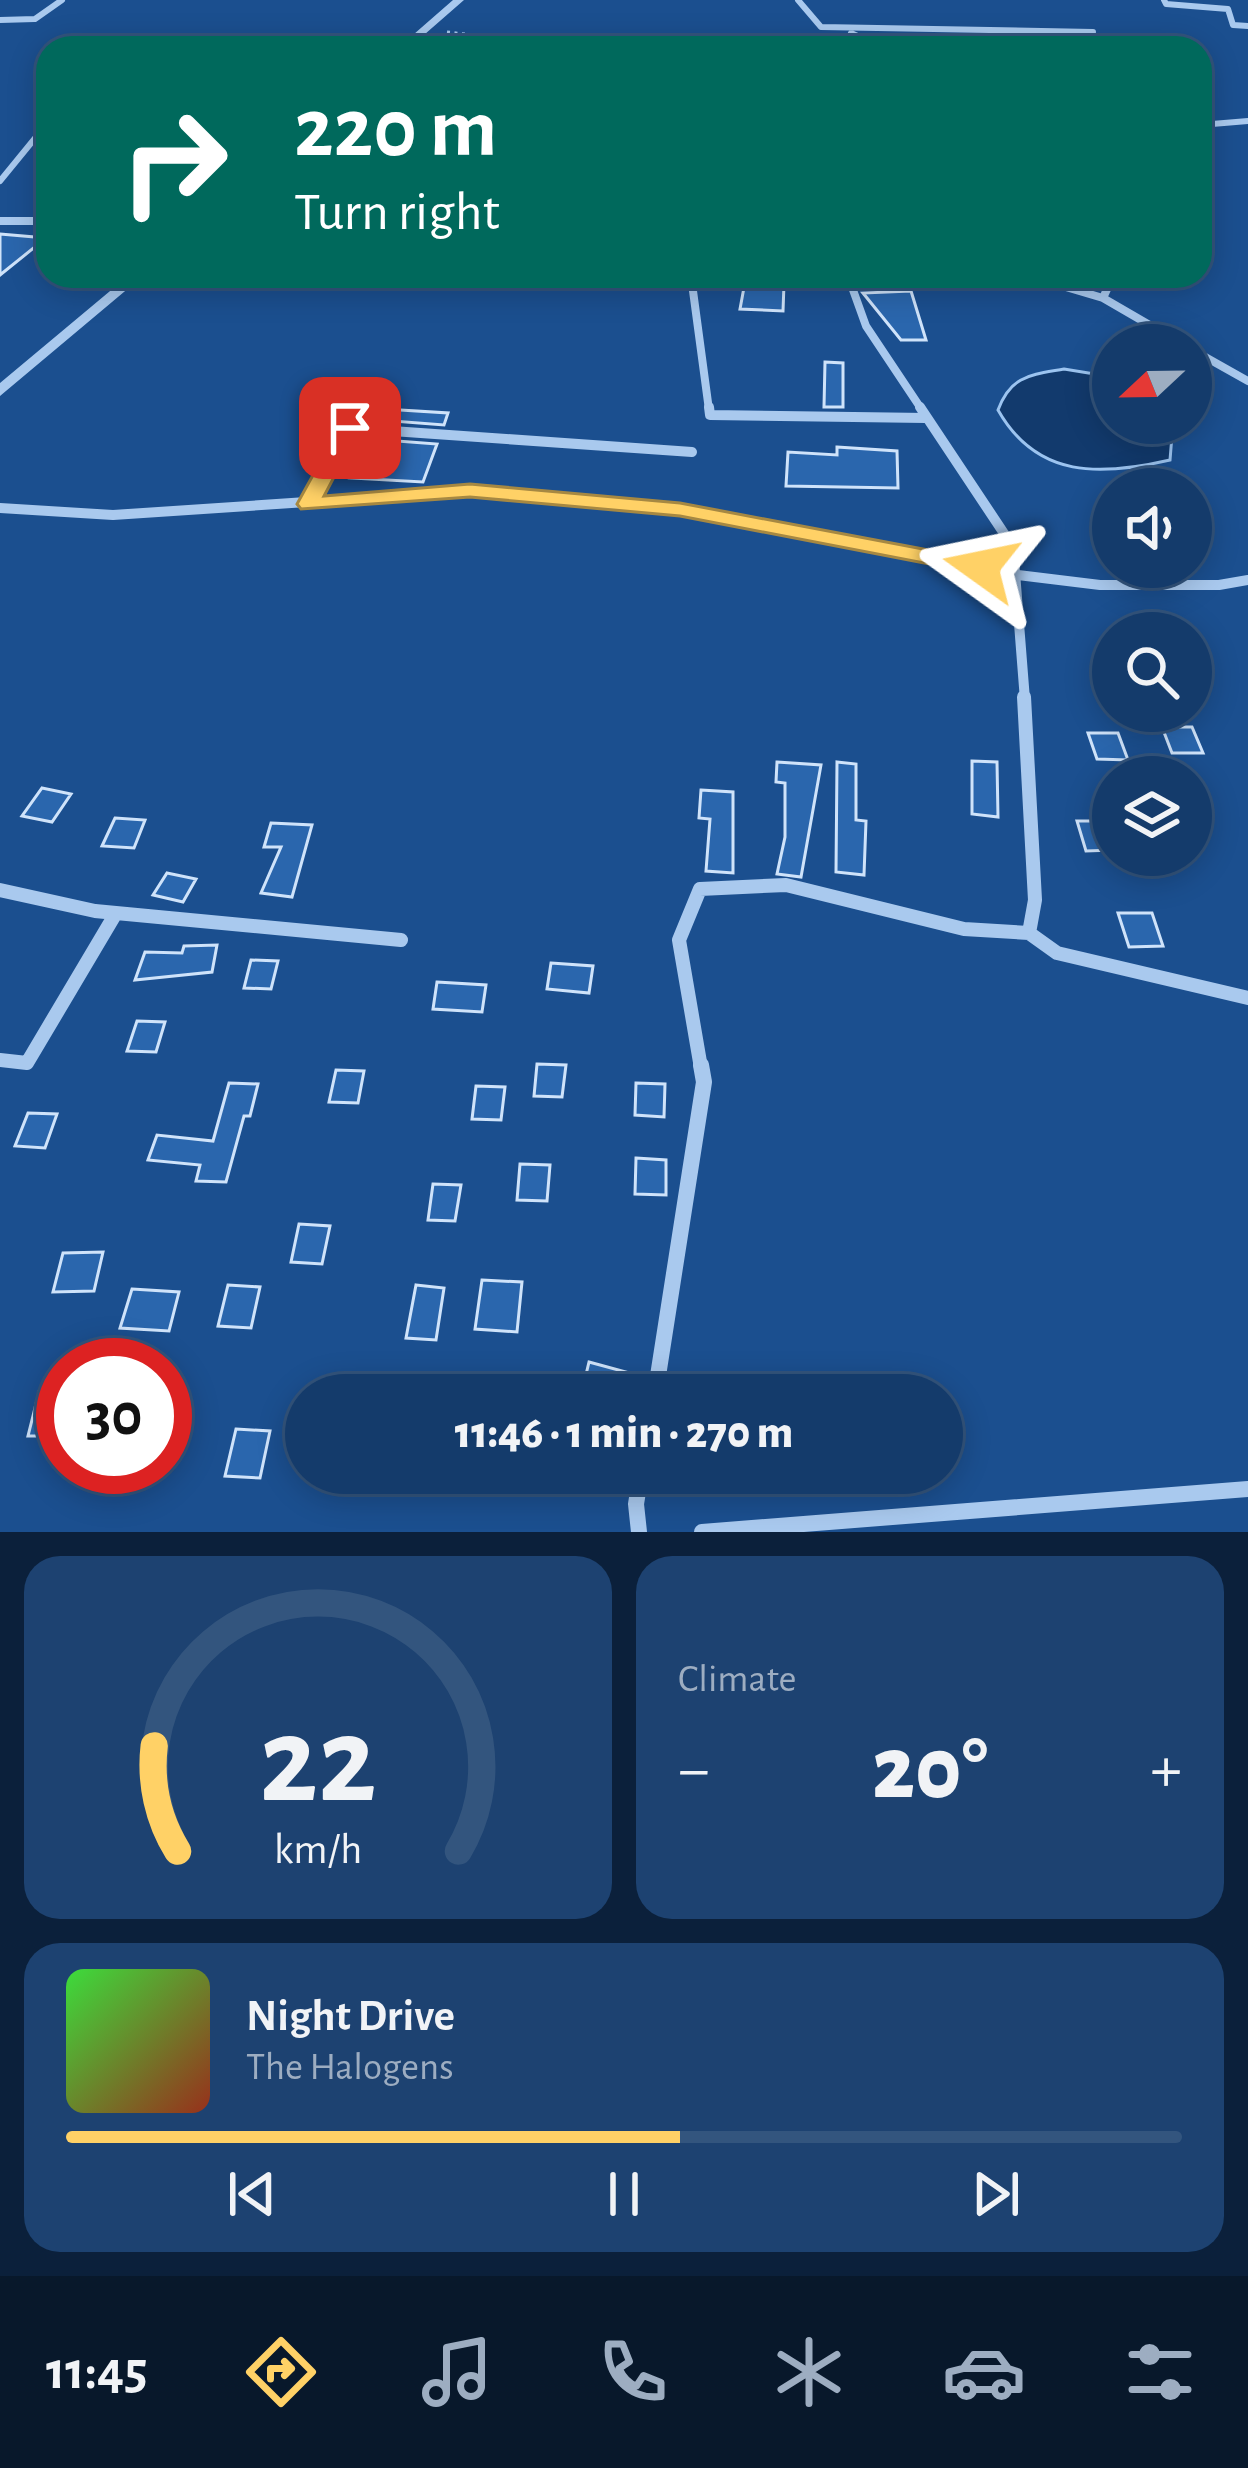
<!DOCTYPE html>
<meta charset="utf-8">
<style>
:root{--surface:#143b6b;--page:#1d4271;--text:#f1f3f6;--muted:#9dadc1;--line:#33557e;--accent:#ffd166}
body{margin:0;font-family:"Alegreya Sans",sans-serif;background:var(--page);color:var(--text);height:100vh;display:flex;flex-direction:column;font-size:45px;white-space:nowrap}
*{box-sizing:border-box;margin:0}
p{font-size:39px;color:var(--muted)}
.icon{flex:none;width:66px;height:66px;fill:none;stroke:currentColor;stroke-width:2;stroke-linecap:round;stroke-linejoin:round}
.map{position:relative;height:1532px;overflow:hidden}
.details{display:flex;flex-direction:column;gap:24px;padding:24px;background:#0b203b;flex:1}
.details>*{flex:none}
.hud{position:absolute;left:36px;top:36px;width:1176px;height:252px;border-radius:36px;box-shadow:0 6px 30px #0003,0 0 0 3px var(--line);background:#00695c;color:#fff;overflow:hidden}
.needle{width:78px;rotate:248deg}
.fabs{position:absolute;left:1092px;top:324px;display:grid;gap:24px}
.fabs a{display:grid;place-items:center;width:120px;height:120px;border-radius:50%;background:var(--surface);box-shadow:0 6px 30px #0003,0 0 0 3px var(--line);font-size:60px}
.speed{position:absolute;left:36px;top:1338px;display:flex;gap:24px;font-size:60px;font-weight:700;text-align:center}
.speed>*{display:grid;place-content:center;width:156px;height:156px;border-radius:50%;background:var(--surface);box-shadow:0 6px 30px #0003,0 0 0 3px var(--line);line-height:1}
.speed .limit{border:18px solid #d22;background:#fff;color:#111}
.pin{position:absolute;display:grid;place-items:center;width:102px;height:102px;color:#fff;margin:-51px;border-radius:24px;box-shadow:0 6px 18px #0006}
.me{position:absolute;width:132px;margin:-66px;rotate:282deg;stroke-linejoin:round;filter:drop-shadow(0 0 9px #0008)}
.turn{display:flex;align-items:center;gap:42px;height:252px;padding:0 60px;font-size:54px}
.turn .icon{width:156px;height:156px;stroke-width:2.5}
.turn b{display:block;font-size:84px;line-height:102px}
.big{font-size:90px;font-weight:800;line-height:1.1}
.details .card{flex:1;display:flex;flex-direction:column;justify-content:center;gap:18px;min-width:0;padding:0 42px;border-radius:36px;background:var(--page)}
.details .dial{align-items:center;gap:0}
.dial svg{height:312px;overflow:visible;fill:none;stroke:var(--line);stroke-width:7;stroke-linecap:round;text-anchor:middle}
.dial text{fill:var(--text);stroke:none}
.song{display:flex;align-items:center;gap:36px}
.cover{width:144px;height:144px;border-radius:18px;background:linear-gradient(135deg,hsl(120 70% 55%),hsl(10 70% 35%))}
.played{height:12px;border-radius:6px;background:linear-gradient(90deg,var(--accent) 55%,var(--line) 55%)}
.keys{display:flex;justify-content:space-around;direction:ltr}
.heat{display:flex;justify-content:space-between;align-items:center;font-size:66px;direction:ltr}
.details .tiles{flex:1;display:grid;gap:24px;grid-template-columns:1fr 1fr}
.card:last-child{grid-column:span 2}
.trip{position:absolute;left:285px;top:1374px;width:678px;height:120px;border-radius:60px;background:var(--surface);box-shadow:0 6px 30px #0003,0 0 0 3px var(--line);font-weight:800;line-height:120px;text-align:center}
.dock{display:flex;height:192px;justify-content:space-around;align-items:center;background:#08182b;color:var(--muted)}
.dock .icon{width:84px;height:84px}
.dock .selected{color:var(--accent)}
.dock b{font-size:54px;color:var(--text)}
.map>svg:first-child{display:block}
</style>
<div class="map">
<svg width="1248" height="1532" viewBox="0 0 1248 1532">
<rect width="100%" height="100%" fill="#1b4f8f"/>
<path fill="#123a6d" stroke="#9cc4f0" stroke-width="3" d="M1064,369l49,8v46h60l-3,37c-69,16 -133,19 -172,-50 13,-35 33,-35 66,-41z"/>
<path fill="#2a66ad" stroke="#cfe3fa" stroke-width="3" d="M0,234l46,4 -46,37z
M745,282l39,2 -1,27 -43,-2z
M911,291l15,49h-25l-38,-47z
M825,362l18,1v44h-19z
M384,409l64,4 -4,12 -65,-5z
M371,439l66,5 -14,38 -73,-4z
M837,447l60,4 1,37 -112,-2 2,-34 49,3z
M1162,727h30l11,26h-31z
M1088,733h30l10,27 -31,-1z
M972,761l25,1 1,55 -26,-3z
M777,762l44,3 -20,112 -24,-3 8,-37v-54l-9,-1z
M837,762l19,2v56l10,1 -2,54 -28,-3z
M42,788l29,6 -19,28 -30,-6z
M701,790l32,2v81l-27,-2 4,-52 -11,-1z
M115,818l30,2 -11,28 -32,-2z
M1077,821h32l4,29 -27,1z
M271,823l41,2 -20,72 -31,-4 20,-46h-17z
M167,873l29,6 -13,23 -30,-7z
M1118,913h34l11,33 -34,1z
M217,945l-5,27 -77,8 10,-28 37,1 2,-7z
M251,960l27,1 -7,28 -27,-1z
M551,963l42,3 -4,27 -42,-4z
M437,982l49,3 -4,27 -49,-3z
M137,1021l28,1 -9,30 -29,-1z
M537,1064l29,1 -4,32 -28,-1z
M336,1070l28,1 -6,32 -29,-1z
M229,1083l29,1 -8,32h-6l-18,66 -30,-1 4,-16 -52,-5 9,-25 56,6z
M636,1083l29,1 -1,33 -29,-2z
M476,1086l29,1 -4,33 -29,-1z
M28,1113l29,1 -12,34 -30,-2z
M636,1158l30,2v35l-31,-1z
M520,1164l30,1 -3,36 -30,-1z
M433,1184l28,1 -6,36 -27,-1z
M299,1224l31,2 -8,38 -31,-2z
M103,1252l-9,39 -41,1 10,-39z
M482,1280l40,2 -5,50 -42,-3z
M228,1285l32,2 -9,41 -33,-2z
M416,1285l28,3 -8,52 -30,-2z
M132,1289l47,3 -10,39 -49,-3z
M589,1362l48,13 -5,20 -49,-8z
M63,1391v45h-35l11,-44z
M236,1429l34,2 -10,47 -35,-2z"/>
<g fill="none" stroke-linecap="round" stroke-linejoin="round">
<path stroke="#a9c9ee" stroke-width="3" stroke-dasharray="3 4.5" stroke-linecap="butt" d="M447,32l90,10 -7,6"/>
<path stroke="#a9c9ee" stroke-width="6" d="M798,0l23,27 272,5
M1164,0l2,4 62,5 5,16 15,1
M0,20l35,-1 27,-19
M851,33l33,15
M1200,125l48,-4
M0,181l36,-44"/>
<path stroke="#a9c9ee" stroke-width="8" d="M0,221h48
M691,276l18,134
M848,276l18,50 56,84
M891,276l168,9 44,13 81,47
M1103,298l10,-22
M1191,349l57,32"/>
<path stroke="#a9c9ee" stroke-width="10" d="M709,407l1,8 216,3
M920,407l93,140 12,153
M309,504l40,-76 343,24
M0,508l113,7 357,-24 210,19 338,65 82,10h119l29,-5"/>
<path stroke="#a9c9ee" stroke-width="14" d="M0,890l95,21 306,29
M1029,933l28,20 191,45
M0,1060l27,3 89,-150
M701,1068l-22,-128 21,-51 86,-4 178,44 65,4 6,-33 -11,-203"/>
<path stroke="#a9c9ee" stroke-width="16" d="M655,1395l49,-313 -3,-17
M639,1532l-3,-28 5,-31
M702,1532l546,-43"/>
<path fill="#a9c9ee" fill-rule="evenodd" d="M453,0h11l-55,48h-11z
M128,276h15l-143,120v-13z"/>
</g>
<path fill="#ffd166" stroke="#a68842" stroke-width="3" d="M350,421l10,7 -36,68 146,-12 210,19 301,57 12,7 -12,7 -301,-58 -210,-19 -169,12 -4,-5 42,-76z"/>
</svg>
<div class="fabs">
<a><svg class="needle" viewBox="-14 -14 28 28"><path d="M0-13l5 13h-10z" fill="#e53935"/><path d="M0 13l5-13h-10z" fill="#9dadc1"/></svg></a>
<a><svg class="icon" aria-label="sound" viewBox="0 0 24 24"><path d="M4 9h4l5-4v14l-5-4H4zM17 9q2 3 0 6"/></svg></a>
<a><svg class="icon" aria-label="search" viewBox="0 0 24 24"><circle cx="10" cy="10" r="6"/><path d="M15 15l6 6"/></svg></a>
<a><svg class="icon" aria-label="layers" viewBox="0 0 24 24"><path d="M12 4l9 5-9 5-9-5zM3 14l9 5 9-5"/></svg></a>
</div>
<div class="speed"><div class="limit">30</div></div>
<div class="pin" style="left:350px;top:428px;background:#d93025"><svg class="icon" aria-label="arrive" viewBox="0 0 24 24"><path d="M6 21V4h12l-3 4 3 4H6"/></svg></div>
<svg class="me" style="left:981px;top:567px" viewBox="-20 -20 40 40"><path d="M0-17L14 15 0 8-14 15z" fill="#ffd166" stroke="#fff" stroke-width="4"/></svg>
<div class="trip">11:46 · 1 min · 270 m</div>
<div class="hud">
<div class="turn"><svg class="icon" aria-label="right" viewBox="0 0 24 24"><path d="M7 20v-9h11M14 6l5 5-5 5"/></svg><div><b>220 m</b>Turn right</div></div>
</div>
</div>
<section class="details">
<div class="tiles">
<div class="card dial"><svg viewBox="0 0 100 80">
<path d="M14 69A42 42 0 1 1 86 69"/>
<path d="M14 69A42 42 0 0 1 8 42" stroke="#ffd166"/>
<text x="50" y="56" font-size="32" font-weight="700">22</text>
<text x="50" y="72" font-size="11">km/h</text>
</svg></div>
<div class="card"><p>Climate</p>
<div class="heat"><a>−</a><b class="big">20°</b><a>+</a></div>
</div>
<div class="card">
<div class="song"><i class="cover"></i><div><b>Night Drive</b><p>The Halogens</p></div></div>
<div class="played"></div>
<div class="keys"><svg class="icon" aria-label="previous" viewBox="0 0 24 24"><path d="M18 5L8 12l10 7zM5 5v14"/></svg><svg class="icon" aria-label="pause" viewBox="0 0 24 24"><path d="M8 5v14M16 5v14"/></svg><svg class="icon" aria-label="next" viewBox="0 0 24 24"><path d="M6 5l10 7-10 7zM19 5v14"/></svg></div>
</div>
</div>
</section>
<nav class="dock">
<b>11:45</b>
<svg class="icon selected" aria-label="directions" viewBox="0 0 24 24"><path d="M12 3l9 9-9 9-9-9zM9 14v-3h6M13 9l2 2-2 2"/></svg>
<svg class="icon" aria-label="music" viewBox="0 0 24 24"><path d="M9 18V5l10-2v13"/><circle cx="6" cy="18" r="3"/><circle cx="16" cy="16" r="3"/></svg>
<svg class="icon" aria-label="phone" viewBox="0 0 24 24"><path d="M5 4h4l2 5-3 2q2 4 5 5l2-3 5 2v4C11 20 4 13 5 4z"/></svg>
<svg class="icon" aria-label="climate" viewBox="0 0 24 24"><path d="M12 3v18M4 7l16 10M4 17L20 7"/></svg>
<svg class="icon" aria-label="car" viewBox="0 0 24 24"><path d="M5 17H2v-5l4-1 3-4h7l3 4 3 1v5h-3M9 17h6M6 11h13"/><circle cx="7" cy="17" r="2"/><circle cx="17" cy="17" r="2"/></svg>
<svg class="icon" aria-label="filters" viewBox="0 0 24 24"><path d="M4 7h16M4 17h16"/><circle cx="9" cy="7" r="2"/><circle cx="15" cy="17" r="2"/></svg>
</nav>
